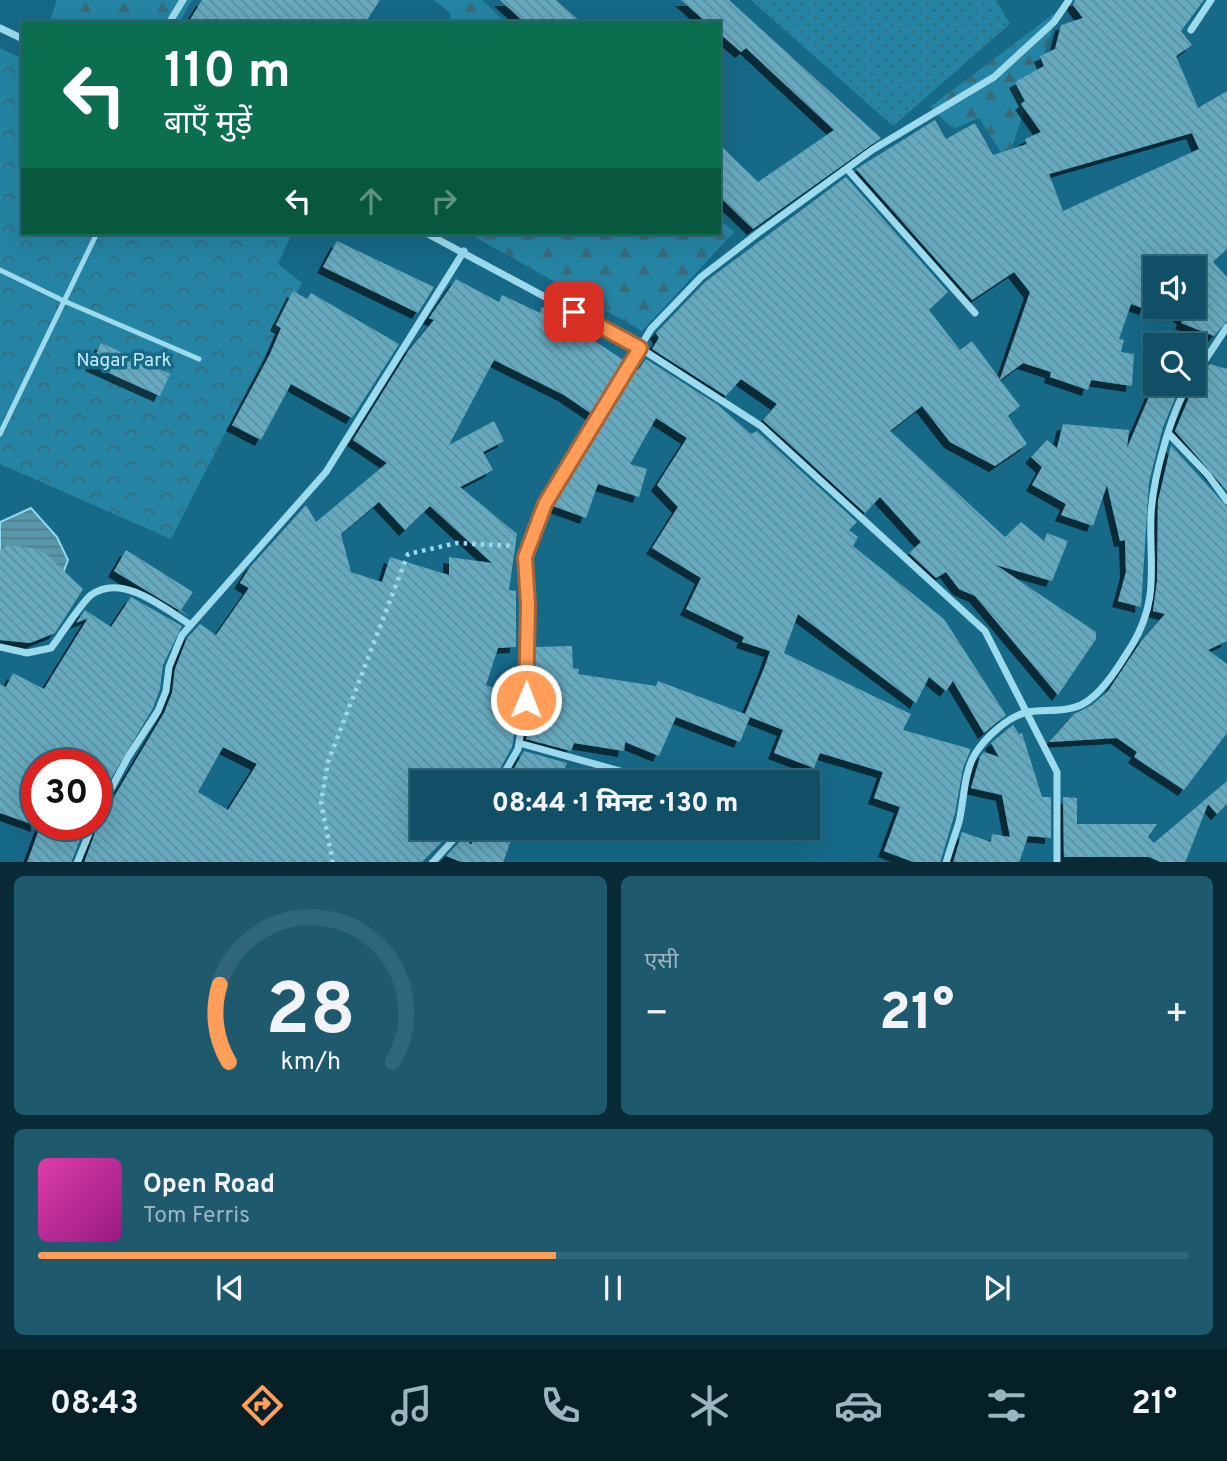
<!DOCTYPE html>
<html lang="hi">
<meta charset="utf-8">
<style>
:root{--surface:#104f65;--page:#1e596e;--text:#f1f3f6;--muted:#9cb5bf;--line:#306679;--accent:#ff9d59}
body{margin:0;font-family:Overpass,"Noto Sans Devanagari",sans-serif;background:var(--page);color:var(--text);height:100vh;display:flex;flex-direction:column;font-size:26px;white-space:nowrap}
*{box-sizing:border-box;margin:0}
p{font-size:23px;color:var(--muted)}
.icon{flex:none;width:38px;height:38px;fill:none;stroke:currentColor;stroke-width:2;stroke-linecap:round;stroke-linejoin:round}
.map{position:relative;height:862px;overflow:hidden}
.drawer{display:flex;flex-direction:column;gap:14px;padding:14px;background:#092b38;flex:1}
.drawer>*{flex:none}
.hud{position:absolute;left:21px;top:21px;width:700px;height:214px;border-radius:0px;box-shadow:0 7px 28px #0002,0 0 0 2px var(--line);background:#0b6e4f;color:#fff;overflow:hidden}
.controls{position:absolute;left:1143px;top:256px;display:grid;gap:14px}
.controls a{display:grid;place-items:center;width:63px;height:63px;border-radius:0px;background:var(--surface);box-shadow:0 7px 28px #0002,0 0 0 2px var(--line);font-size:35px}
.speed{position:absolute;left:21px;top:749px;display:flex;gap:14px;font-size:35px;font-weight:700;text-align:center}
.speed>*{display:grid;place-content:center;width:91px;height:91px;border-radius:50%;background:var(--surface);box-shadow:0 7px 28px #0002,0 0 0 2px var(--line);line-height:1}
.speed .limit{border:10px solid #d22;background:#fff;color:#111}
.pin{position:absolute;display:grid;place-items:center;width:60px;height:60px;color:#fff;margin:-30px;border-radius:14px;box-shadow:0 4px 10px #0006}
.me{position:absolute;width:77px;margin:-38px;rotate:1deg;stroke-linejoin:round;filter:drop-shadow(0 0 5px #0008)}
.turn{display:flex;align-items:center;gap:24px;height:147px;padding:0 28px;font-size:32px}
.turn .icon{width:91px;height:91px;stroke-width:2.5}
.turn b{display:block;font-size:49px;line-height:60px}
.lanes{display:flex;align-items:center;height:66px;padding:0 28px;background:#0003;justify-content:center;gap:35px;direction:ltr}
.lanes .off{opacity:.35}
.big{font-size:52px;font-weight:800;line-height:1.1}
.drawer .widget{flex:1;display:flex;flex-direction:column;justify-content:center;gap:10px;min-width:0;padding:0 24px;border-radius:10px;background:var(--page)}
.drawer .dial{align-items:center;gap:0}
.dial svg{height:182px;overflow:visible;fill:none;stroke:var(--line);stroke-width:7;stroke-linecap:round;text-anchor:middle}
.dial text{fill:var(--text);stroke:none}
.song{display:flex;align-items:center;gap:21px}
.cover{width:84px;height:84px;border-radius:10px;background:linear-gradient(135deg,hsl(320 70% 55%),hsl(310 70% 35%))}
.played{height:7px;border-radius:4px;background:linear-gradient(90deg,var(--accent) 45%,var(--line) 45%)}
.keys{display:flex;justify-content:space-around;direction:ltr}
.heat{display:flex;justify-content:space-between;align-items:center;font-size:38px;direction:ltr}
.drawer .tiles{flex:1;display:grid;gap:14px;grid-template-columns:1fr 1fr}
.widget:last-child{grid-column:span 2}
.trip{position:absolute;left:410px;top:770px;width:410px;height:70px;border-radius:0px;background:var(--surface);box-shadow:0 7px 28px #0002,0 0 0 2px var(--line);font-weight:800;line-height:70px;text-align:center}
.tab-bar{display:flex;height:112px;justify-content:space-around;align-items:center;background:#062028;color:var(--muted)}
.tab-bar .icon{width:49px;height:49px}
.tab-bar .active{color:var(--accent)}
.tab-bar b{font-size:32px;color:var(--text)}
.map>svg:first-child{display:block}
</style>
<div class="map">
<svg width="1227" height="863" viewBox="0 0 1227 863">
<defs>
<pattern id="grass-dots" width="8" height="8" patternUnits="userSpaceOnUse" patternTransform="scale(1.75)"><rect width="8" height="8" fill="#2584a4"/><path d="M2 2h.1M6 6h.1" fill="none" stroke="#376b7c" stroke-width="1.8" stroke-linecap="round"/></pattern>
<pattern id="forest-firs" width="22" height="20" patternUnits="userSpaceOnUse" patternTransform="scale(1.75)"><rect width="22" height="20" fill="#2584a4"/><path d="M5 1l3.5 6h-7zM16 11l3.5 6h-7z" fill="#376b7c"/></pattern>
<pattern id="park-crowns" width="20" height="18" patternUnits="userSpaceOnUse" patternTransform="scale(1.75)"><rect width="20" height="18" fill="#2584a4"/><path d="M2 6a3 3 0 1 1 6 0M12 15a3 3 0 1 1 6 0" fill="none" stroke="#376b7c"/></pattern>
<pattern id="water-rules" width="6" height="5" patternUnits="userSpaceOnUse" patternTransform="scale(1.75)"><rect width="6" height="5" fill="#5896aa"/><path d="M0 2.5h6" fill="none" stroke="#547c89"/></pattern>
<pattern id="building-back-hatch" width="6" height="6" patternUnits="userSpaceOnUse" patternTransform="scale(1.75)"><rect width="6" height="6" fill="#66aac0"/><path d="M-1 5l2 2M0 0l6 6M5-1l2 2" fill="none" stroke="#5e8e9d"/></pattern>
<filter id="shadow"><feDropShadow dx="-6" dy="6" stdDeviation="0" flood-color="#0009"/></filter>
</defs>
<rect width="100%" height="100%" fill="#166987"/>
<path fill="url(#grass-dots)" d="M751,0h245l14,24 -117,102z"/>
<path fill="url(#forest-firs)" d="M57,0h135l-13,23h-130z
M434,0h48l24,23h-56v-10z
M1060,9l-49,140 -7,8 -25,-39 -26,11 -23,-22z
M719,219l15,13 -92,99 -167,-94 2,-4h242z"/>
<path fill="url(#park-crowns)" d="M0,48l23,11v174h269l-14,31 24,19 -131,256 -171,-75z"/>
<path fill="url(#water-rules)" stroke="#8edaf1" stroke-width="2" d="M31,508l26,29 11,23 -12,31 -56,4v-73z"/>
<path fill="url(#building-back-hatch)" fill-rule="evenodd" filter="url(#shadow)" d="M202,0h178l-15,23h-177z
M500,0h56l26,23h-57z
M681,0h48l152,138 -128,91 -34,-33v-52l39,38 76,-52 -88,-82 -5,4 -22,-19v-10h-12z
M1075,0h129l-23,31 11,14 -16,11 22,52 29,-17v158l-14,13 14,15v44l-13,15 -33,-13 2,-4 -15,-13h26v-38h-39v16l-10,25 -14,-5 -12,35 5,1 -3,12 13,2 -2,32 -41,-6 -3,10 -38,-13 1,-5 -28,-9 -23,17 20,26 -12,10 19,28 -32,22 -45,-24 -28,-36 -32,25 115,106 16,-15 23,19 3,-8 21,8 -16,40 -56,-16 100,67v7l-38,56 -83,-99 -16,-7 -13,-17 -10,6 -27,-25 12,-11 -41,-45 -15,16 -102,-93 14,-16 -36,-25 -15,17 -74,-47 7,-11 -3,-5 49,-51 141,-105 102,115 -19,18 31,40 12,-9 28,38 30,-87 -16,-20 -42,28 -116,-131 79,-49 11,19 29,-16 18,32 34,-11 -2,-5 16,-7 -20,-28 4,-3 -10,-19 29,-16 -4,-10 15,-7 6,-24 22,-7 -10,-13zM1192,133l7,16 -136,62 -14,-37z
M337,241l97,46 -16,26 -95,-46z
M456,279l43,23 3,-7 38,18 2,-6 38,19 -2,4 47,31 -33,53 -28,-19 -70,-35 -45,85 45,-24 10,20 -21,11 10,18 -33,17 57,47 -8,56 7,1v56l-18,1 -12,37 34,14 -8,48 -19,35h-71v46h34l-35,35h-337l15,-41 65,-109 8,-20 3,-24 12,-31 13,-14 16,11 33,-47 -9,-5 10,-16 56,-62 10,17 71,-59 -34,-23 56,-90 25,-30 -5,-2zM379,502l26,28 25,-24 62,57 -43,-6v18l-59,-18 -8,25 -31,-10 -10,-38zM223,747l34,17 -29,46 -30,-18z
M293,291l14,8 4,-6 88,51 -47,74 -61,-34 -30,56 -29,-15 38,-71 11,-26 -5,-3z
M101,343l69,31 -10,22 -69,-31z
M646,359l72,46 33,29 6,-3 100,91 -8,8 9,7 -5,9 91,73 62,96 -22,18 -31,-52 -7,10 -17,-14 -13,26 -118,-89 -14,39 127,61 -8,16 68,19 -8,19 -8,45 -15,50h-24l-32,-12 16,-44 -26,-9 9,-26 -63,-19 -6,15 -40,-15 9,-23 -33,-13 -10,25 -64,-25 -17,39 -34,-14 -1,9 -50,-8 -3,8 -45,-12 7,-37v-55l39,-1 1,22 6,1 -1,5 78,12 2,-5 87,33 20,-48 5,-15 -28,-9 2,-5 -58,-28 15,-31 -49,-30 26,-41 -21,-22 30,-47 -31,-20 -26,46 17,5 -8,28 -41,-13 -12,34 -33,-12 82,-138 3,2z
M1210,364l17,5v122l-52,-60 20,-48z
M1155,383l25,4 -17,40 -14,55 -8,125 -23,-6 8,-29 -1,-32 -5,1 -13,-56 -14,41 -32,-11 5,-11 -34,-19 10,-18 -11,-10 16,-17 10,8 6,-24 66,6 -2,18z
M1171,445l56,62v134l-19,9 19,14v69l-43,57 -50,-33 3,-5 -20,-14 -68,4 25,-28 18,-9 16,-14 34,-51 23,-26 -12,-3 4,-29 1,-81z
M8,545l24,3 14,6 37,35 -28,44 -25,10 -30,-3v-90z
M126,550l67,42 -12,18 9,7 -76,-46z
M131,597l51,29 -19,39 -3,24 -7,19 -57,96v-39h-59v61l-37,-13v-129l6,3 7,-14 31,16 44,-71 -12,5 9,-13 26,17z
M1013,725l6,9 3,-1 20,64h9v41l-23,-2 -9,27h-66l9,-31 29,10 1,-8 18,3 -8,-42 -31,-7 9,-31 4,-5 15,5 -8,-14z
M524,751l43,12 -8,19h-53z
M1227,781v23l-10,10 -9,-10 -23,59h-22l-14,-6h-85l-1,-60 14,1v26h80l-9,13 6,6z
M41,824h45l-15,39h-44z
M478,828h37l-12,35h-39l-18,-7 18,-19 7,8z"/>
<g fill="none" stroke-linecap="round" stroke-linejoin="round">
<path stroke="#9cdaee" stroke-width="4.5" stroke-dasharray="3.5 5" stroke-linecap="butt" d="M333,863l-12,-61 7,-40 80,-208 49,-11 58,3"/>
<path stroke="#9cdaee" stroke-width="5" d="M0,270l64,31 135,58
M0,434l97,-201"/>
<path stroke="#9cdaee" stroke-width="7" d="M169,23l14,-23
M0,28l23,11
M1191,30l20,-30
M848,170l127,143
M426,233l214,115 121,78 224,205 72,141v91
M1194,377l33,-50
M1169,434l39,41 19,26
M0,647l27,6 24,-5c10,-13 30,-45 40,-53 31,-23 74,14 100,30
M519,743l141,39
M499,782l19,-33 8,-49 2,-95 -3,-48 20,-53 106,-175 50,-52 57,-44 114,-83 122,-73 60,-55 15,-22
M96,817l32,-60 30,-46 8,-20 3,-24 13,-32 144,-163 138,-221
M77,863l16,-39
M432,863l32,-35
M946,863c4,-14 9,-28 13,-41 5,-21 5,-50 16,-68 10,-16 33,-38 53,-42 17,-3 36,1 53,-7 21,-10 39,-41 51,-60 28,-46 17,-80 19,-130 2,-37 19,-100 38,-132"/>
</g>
<g fill="none" stroke-linecap="round" stroke-linejoin="round">
<defs>
<path id="route" d="M526,700l2,-95 -3,-48 20,-53 95,-156 -66,-36"/>
</defs>
<use href="#route" stroke="#a6663a" stroke-width="18"/>
<use href="#route" stroke="#ff9d59" stroke-width="12"/>
</g>
<g text-anchor="middle" stroke-width="7" stroke-linejoin="round" paint-order="stroke">
<g font-size="19" fill="#c1ecfa" stroke="#166987">
<text x="124" y="366">Nagar Park</text>
</g>
</g>
</svg>
<div class="controls">
<a><svg class="icon" aria-label="sound" viewBox="0 0 24 24"><path d="M4 9h4l5-4v14l-5-4H4zM17 9q2 3 0 6"/></svg></a>
<a><svg class="icon" aria-label="search" viewBox="0 0 24 24"><circle cx="10" cy="10" r="6"/><path d="M15 15l6 6"/></svg></a>
</div>
<div class="speed"><div class="limit">30</div></div>
<div class="pin" style="left:574px;top:312px;background:#d93025"><svg class="icon" aria-label="arrive" viewBox="0 0 24 24"><path d="M6 21V4h12l-3 4 3 4H6"/></svg></div>
<svg class="me" style="left:526px;top:700px" viewBox="-20 -20 40 40"><circle r="17" fill="#ff9d59" stroke="#fff" stroke-width="3"/><path d="M0-11L8 9 0 5-8 9z" fill="#fff"/></svg>
<div class="trip">08:44 · 1 मिनट · 130 m</div>
<div class="hud">
<div class="turn"><svg class="icon" aria-label="left" viewBox="0 0 24 24"><path d="M17 20v-9H6M10 6l-5 5 5 5"/></svg><div><b>110 m</b>बाएँ मुड़ें</div></div>
<div class="lanes"><svg class="icon" aria-label="left" viewBox="0 0 24 24"><path d="M17 20v-9H6M10 6l-5 5 5 5"/></svg><svg class="icon off" aria-label="ahead" viewBox="0 0 24 24"><path d="M12 20V5M6 11l6-6 6 6"/></svg><svg class="icon off" aria-label="right" viewBox="0 0 24 24"><path d="M7 20v-9h11M14 6l5 5-5 5"/></svg></div>
</div>
</div>
<section class="drawer">
<div class="tiles">
<div class="widget dial"><svg viewBox="0 0 100 80">
<path d="M14 69A42 42 0 1 1 86 69"/>
<path d="M14 69A42 42 0 0 1 10 35" stroke="#ff9d59"/>
<text x="50" y="56" font-size="32" font-weight="700">28</text>
<text x="50" y="72" font-size="11">km/h</text>
</svg></div>
<div class="widget"><p>एसी</p>
<div class="heat"><a>−</a><b class="big">21°</b><a>+</a></div>
</div>
<div class="widget">
<div class="song"><i class="cover"></i><div><b>Open Road</b><p>Tom Ferris</p></div></div>
<div class="played"></div>
<div class="keys"><svg class="icon" aria-label="previous" viewBox="0 0 24 24"><path d="M18 5L8 12l10 7zM5 5v14"/></svg><svg class="icon" aria-label="pause" viewBox="0 0 24 24"><path d="M8 5v14M16 5v14"/></svg><svg class="icon" aria-label="next" viewBox="0 0 24 24"><path d="M6 5l10 7-10 7zM19 5v14"/></svg></div>
</div>
</div>
</section>
<nav class="tab-bar">
<b>08:43</b>
<svg class="icon active" aria-label="directions" viewBox="0 0 24 24"><path d="M12 3l9 9-9 9-9-9zM9 14v-3h6M13 9l2 2-2 2"/></svg>
<svg class="icon" aria-label="music" viewBox="0 0 24 24"><path d="M9 18V5l10-2v13"/><circle cx="6" cy="18" r="3"/><circle cx="16" cy="16" r="3"/></svg>
<svg class="icon" aria-label="phone" viewBox="0 0 24 24"><path d="M5 4h4l2 5-3 2q2 4 5 5l2-3 5 2v4C11 20 4 13 5 4z"/></svg>
<svg class="icon" aria-label="climate" viewBox="0 0 24 24"><path d="M12 3v18M4 7l16 10M4 17L20 7"/></svg>
<svg class="icon" aria-label="car" viewBox="0 0 24 24"><path d="M5 17H2v-5l4-1 3-4h7l3 4 3 1v5h-3M9 17h6M6 11h13"/><circle cx="7" cy="17" r="2"/><circle cx="17" cy="17" r="2"/></svg>
<svg class="icon" aria-label="filters" viewBox="0 0 24 24"><path d="M4 7h16M4 17h16"/><circle cx="9" cy="7" r="2"/><circle cx="15" cy="17" r="2"/></svg>
<b>21°</b>
</nav>
